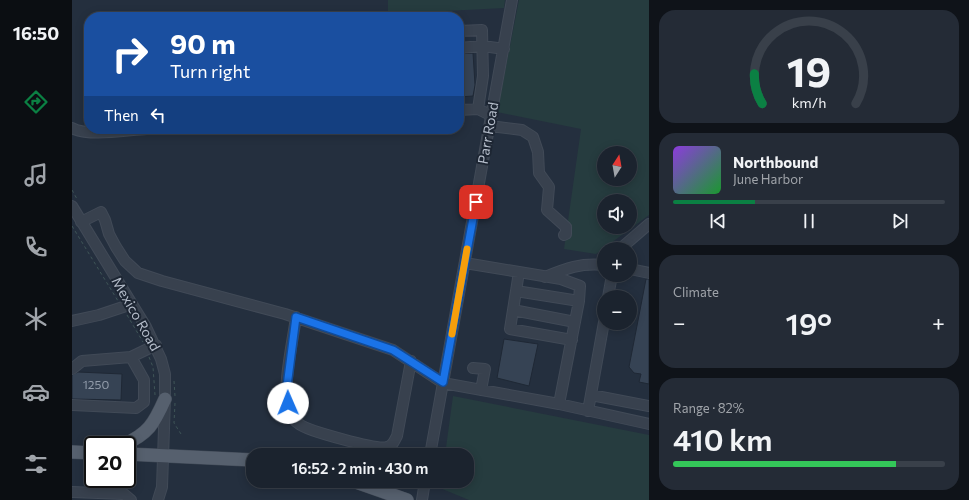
<!DOCTYPE html>
<meta charset="utf-8">
<style>
:root{--surface:#1b232e;--page:#242b36;--text:#f1f3f6;--muted:#a0a4aa;--line:#39404a;--accent:#0b8043}
body{margin:0;font-family:Commissioner,sans-serif;background:var(--page);color:var(--text);height:100vh;display:flex;flex-direction:column;font-size:15px;white-space:nowrap}
*{box-sizing:border-box;margin:0}
p{font-size:13px;color:var(--muted)}
.icon{flex:none;width:22px;height:22px;fill:none;stroke:currentColor;stroke-width:2;stroke-linecap:round;stroke-linejoin:round}
.map{position:relative;flex:1;overflow:hidden}
.drawer{display:flex;flex-direction:column;gap:10px;padding:10px;background:#0f1319;width:320px}
.drawer>*{flex:none}
.banner{position:absolute;left:12px;top:12px;width:380px;height:122px;border-radius:16px;box-shadow:0 2px 10px #0003,0 0 0 1px var(--line);background:#1a4fa0;color:#fff;overflow:hidden}
.needle{width:26px;rotate:11deg}
.buttons{position:absolute;left:525px;top:146px;display:grid;gap:8px}
.buttons a{display:grid;place-items:center;width:40px;height:40px;border-radius:50%;background:var(--surface);box-shadow:0 2px 10px #0003,0 0 0 1px var(--line);font-size:20px}
.speed{position:absolute;left:12px;top:436px;display:flex;gap:8px;font-size:20px;font-weight:700;text-align:center}
.speed>*{display:grid;place-content:center;width:52px;height:52px;border-radius:50%;background:var(--surface);box-shadow:0 2px 10px #0003,0 0 0 1px var(--line);line-height:1}
.speed .limit{border:2px solid #111;border-radius:6px;background:#fff;color:#111}
.pin{position:absolute;display:grid;place-items:center;width:34px;height:34px;color:#fff;margin:-17px;border-radius:8px;box-shadow:0 2px 6px #0006}
.me{position:absolute;width:44px;margin:-22px;rotate:359deg;stroke-linejoin:round;filter:drop-shadow(0 0 3px #0008)}
.turn{display:flex;align-items:center;gap:14px;height:84px;padding:0 20px;font-size:18px}
.turn .icon{width:52px;height:52px;stroke-width:2.5}
.turn b{display:block;font-size:28px;line-height:34px}
.then{display:flex;align-items:center;height:38px;padding:0 20px;background:#0003;gap:8px;font-size:15px}
.big{font-size:30px;font-weight:600;line-height:1.1}
.drawer .tile{flex:1;display:flex;flex-direction:column;justify-content:center;gap:6px;min-width:0;padding:0 14px;border-radius:16px;background:var(--page)}
.drawer .dial{align-items:center;gap:0}
.dial svg{height:104px;overflow:visible;fill:none;stroke:var(--line);stroke-width:7;stroke-linecap:round;text-anchor:middle}
.dial text{fill:var(--text);stroke:none}
.song{display:flex;align-items:center;gap:12px}
.cover{width:48px;height:48px;border-radius:6px;background:linear-gradient(135deg,hsl(270 70% 55%),hsl(130 70% 35%))}
.played{height:4px;border-radius:2px;background:linear-gradient(90deg,var(--accent) 30%,var(--line) 30%)}
.keys{display:flex;justify-content:space-around;direction:ltr}
.heat{display:flex;justify-content:space-between;align-items:center;font-size:22px;direction:ltr}
.charge{height:6px;border-radius:3px;background:linear-gradient(90deg,#34c759 82%,var(--line) 0)}
.trip{position:absolute;left:174px;top:448px;width:228px;height:40px;border-radius:16px;background:var(--surface);box-shadow:0 2px 10px #0003,0 0 0 1px var(--line);font-weight:600;line-height:40px;text-align:center}
main{display:flex;flex:1;min-height:0}
.dock{display:flex;flex-direction:column;width:72px;justify-content:space-around;align-items:center;background:#0b0e12;color:var(--muted)}
.dock .icon{width:28px;height:28px}
.dock .on{color:var(--accent)}
.dock b{font-size:18px;color:var(--text)}
.map>svg:first-child{display:block}
</style>
<main>
<nav class="dock">
<b>16:50</b>
<svg class="icon on" aria-label="directions" viewBox="0 0 24 24"><path d="M12 3l9 9-9 9-9-9zM9 14v-3h6M13 9l2 2-2 2"/></svg>
<svg class="icon" aria-label="music" viewBox="0 0 24 24"><path d="M9 18V5l10-2v13"/><circle cx="6" cy="18" r="3"/><circle cx="16" cy="16" r="3"/></svg>
<svg class="icon" aria-label="phone" viewBox="0 0 24 24"><path d="M5 4h4l2 5-3 2q2 4 5 5l2-3 5 2v4C11 20 4 13 5 4z"/></svg>
<svg class="icon" aria-label="climate" viewBox="0 0 24 24"><path d="M12 3v18M4 7l16 10M4 17L20 7"/></svg>
<svg class="icon" aria-label="car" viewBox="0 0 24 24"><path d="M5 17H2v-5l4-1 3-4h7l3 4 3 1v5h-3M9 17h6M6 11h13"/><circle cx="7" cy="17" r="2"/><circle cx="17" cy="17" r="2"/></svg>
<svg class="icon" aria-label="filters" viewBox="0 0 24 24"><path d="M4 7h16M4 17h16"/><circle cx="9" cy="7" r="2"/><circle cx="15" cy="17" r="2"/></svg>
</nav>
<div class="map">
<svg width="577" height="500" viewBox="0 0 577 500">
<rect width="100%" height="100%" fill="#242f3e"/>
<path fill="#263c3f" fill-rule="evenodd" d="M316,0h117l-1,8 -116,6z
M447,0h130v215l-53,39 -32,-5 17,-120 -84,-17zM532,153h26v26h-26zM532,201h26v26h-26z
M381,396l196,39v65h-180l-29,-12 1,-7h26v-26h-22z"/>
<path fill="#364354" stroke="#1f2835" d="M401,53l2,32 -2,11 -14,1v-43z
M574,279h3v105l-10,-2 2,-8 -7,-1 -5,-6z
M432,339l34,5 -9,42 -32,-8z
M6,372l44,2 -1,26 -49,-1v-24z"/>
<g fill="none" stroke-linecap="round" stroke-linejoin="round">
<defs>
<path id="minor" d="M387,31l23,-1 1,46 -5,33
M387,48l24,-2 21,3
M387,110l19,-1 14,7
M418,126l32,4 11,7 5,15 1,21 10,14 -2,23 19,17v7l-2,1
M0,128c16,9 55,2 75,1
M0,206l74,121 15,32 4,15v25l-3,88 -4,13
M9,222l20,-10 4,8 4,14 7,13 9,14 13,12 24,8 123,33 108,36 50,33 116,21 20,-103 1,-15 -19,-7 -96,-16
M548,249l29,-25
M558,269l19,4
M447,272l-9,57 62,11
M473,277c22,-9 35,-14 59,-12
M444,291l63,10
M536,297l4,-22
M441,310l62,12
M224,317c-3,24 -15,74 -7,95 1,3 6,10 10,12 9,7 78,26 88,23 6,-1 7,-6 10,-11l14,-75
M0,321l27,-6 33,-11
M401,368l12,1 -4,21
M0,369l10,-8 49,-4 25,-12
M519,395l58,11
M487,404l90,20
M0,405l64,3 8,-6v-22l-13,-23
M516,411l16,-89
M358,455l82,-455
M0,492l52,2 7,6
M350,500l3,-19"/>
<path id="major" d="M51,445c25,-11 31,-21 42,-46
M0,452l21,1
M55,454l126,6
M281,481l54,19"/>
</defs>
<use href="#minor" stroke="#414a57" stroke-width="12"/>
<use href="#major" stroke="#414a57" stroke-width="14"/>
<path stroke="#3f5557" stroke-width="1" stroke-dasharray="3 3" stroke-linecap="butt" d="M0,190l5,9
M0,226l46,75
M55,315l16,27
M77,357l4,10 2,28
M102,381l1,15
M103,403l-1,20 7,11"/>
<use href="#minor" stroke="#38414e" stroke-width="10"/>
<use href="#major" stroke="#56606e" stroke-width="13"/>
</g>
<g fill="none" stroke-linecap="round" stroke-linejoin="round">
<defs>
<path id="route" d="M216,403l-2,-9 10,-77 97,33 50,32 33,-180"/>
</defs>
<use href="#route" stroke="#114b97" stroke-width="10"/>
<use href="#route" stroke="#1a73e8" stroke-width="7"/>
<path stroke="#f59e0b" stroke-width="7" d="M380,334l15,-85"/>
</g>
<g text-anchor="middle" stroke-width="4" stroke-linejoin="round" paint-order="stroke">
<g font-size="12" fill="#929caa">
<text x="24" y="389">1250</text>
</g>
<g font-size="14" fill="#b4bcc9" stroke="#1d2633">
<text transform="translate(416 133) rotate(-80)" y="5">Parr Road</text>
<text transform="translate(64 314) rotate(60)" y="5">Mexico Road</text>
</g>
</g>
</svg>
<div class="buttons">
<a><svg class="needle" viewBox="-14 -14 28 28"><path d="M0-13l5 13h-10z" fill="#e53935"/><path d="M0 13l5-13h-10z" fill="#a0a4aa"/></svg></a>
<a><svg class="icon" aria-label="sound" viewBox="0 0 24 24"><path d="M4 9h4l5-4v14l-5-4H4zM17 9q2 3 0 6"/></svg></a>
<a>+</a>
<a>−</a>
</div>
<div class="speed"><div class="limit">20</div></div>
<div class="pin" style="left:404px;top:202px;background:#d93025"><svg class="icon" aria-label="arrive" viewBox="0 0 24 24"><path d="M6 21V4h12l-3 4 3 4H6"/></svg></div>
<svg class="me" style="left:216px;top:403px" viewBox="-20 -20 40 40"><circle r="19" fill="#fff"/><path d="M0-13L10 11 0 6-10 11z" fill="#1a73e8"/></svg>
<div class="trip">16:52 · 2 min · 430 m</div>
<div class="banner">
<div class="turn"><svg class="icon" aria-label="right" viewBox="0 0 24 24"><path d="M7 20v-9h11M14 6l5 5-5 5"/></svg><div><b>90 m</b>Turn right</div></div>
<div class="then">Then<svg class="icon" aria-label="left" viewBox="0 0 24 24"><path d="M17 20v-9H6M10 6l-5 5 5 5"/></svg></div>
</div>
</div>
<section class="drawer">
<div class="tile dial"><svg viewBox="0 0 100 80">
<path d="M14 69A42 42 0 1 1 86 69"/>
<path d="M14 69A42 42 0 0 1 8 46" stroke="#0b8043"/>
<text x="50" y="56" font-size="32" font-weight="700">19</text>
<text x="50" y="72" font-size="11">km/h</text>
</svg></div>
<div class="tile">
<div class="song"><i class="cover"></i><div><b>Northbound</b><p>June Harbor</p></div></div>
<div class="played"></div>
<div class="keys"><svg class="icon" aria-label="previous" viewBox="0 0 24 24"><path d="M18 5L8 12l10 7zM5 5v14"/></svg><svg class="icon" aria-label="pause" viewBox="0 0 24 24"><path d="M8 5v14M16 5v14"/></svg><svg class="icon" aria-label="next" viewBox="0 0 24 24"><path d="M6 5l10 7-10 7zM19 5v14"/></svg></div>
</div>
<div class="tile"><p>Climate</p>
<div class="heat"><a>−</a><b class="big">19°</b><a>+</a></div>
</div>
<div class="tile"><p>Range · 82%</p><b class="big">410 km</b><div class="charge"></div></div>
</section>
</main>
